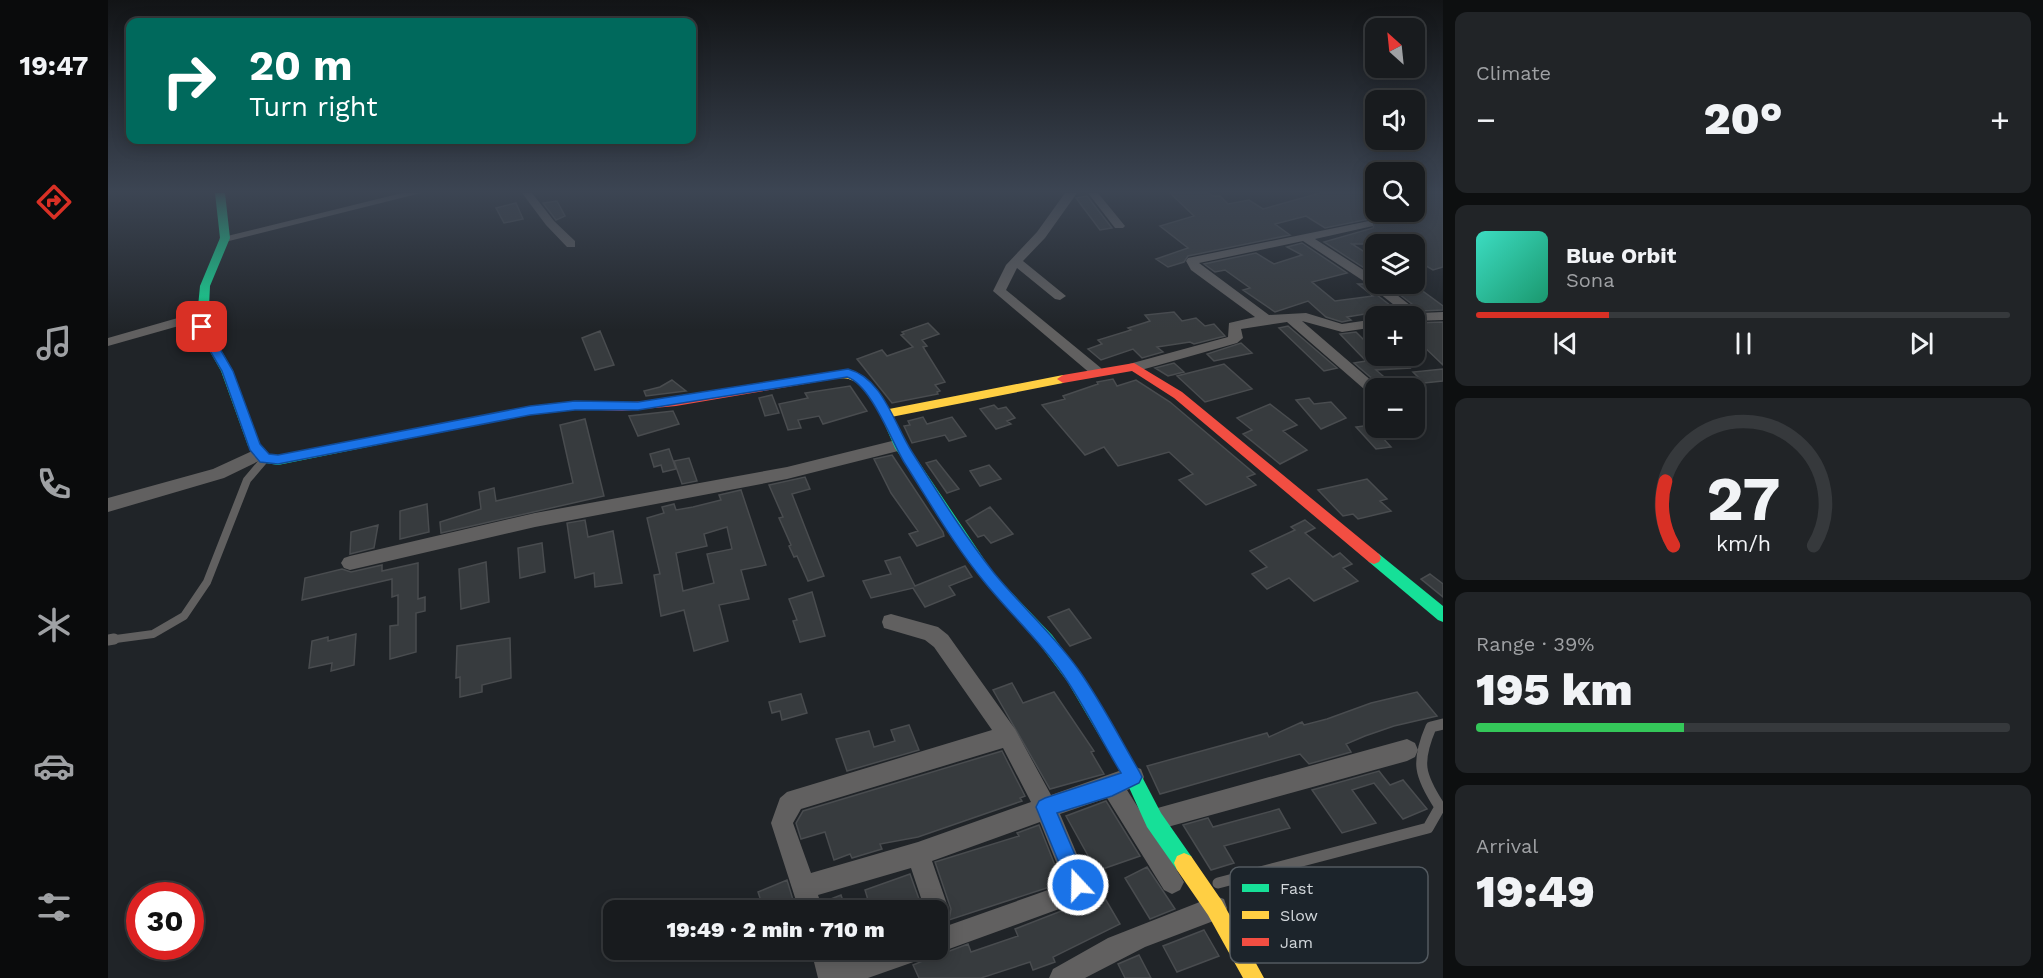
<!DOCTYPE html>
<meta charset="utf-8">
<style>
:root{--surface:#181b1e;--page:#212427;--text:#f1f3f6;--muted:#9fa1a4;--line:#36393c;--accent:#d93025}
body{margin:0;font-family:"Work Sans",sans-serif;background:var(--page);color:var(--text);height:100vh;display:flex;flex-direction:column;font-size:22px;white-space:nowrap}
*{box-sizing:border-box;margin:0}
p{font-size:20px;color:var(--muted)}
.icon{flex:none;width:33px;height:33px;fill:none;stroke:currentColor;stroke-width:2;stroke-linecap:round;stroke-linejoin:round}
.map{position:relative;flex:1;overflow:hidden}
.details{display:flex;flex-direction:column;gap:12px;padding:12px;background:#0d0f10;width:600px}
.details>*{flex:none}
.top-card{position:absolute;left:18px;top:18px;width:570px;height:126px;border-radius:12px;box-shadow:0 3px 15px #0003,0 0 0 2px var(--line);background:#00695c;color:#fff;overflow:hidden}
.needle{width:39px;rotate:333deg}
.fabs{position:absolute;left:1257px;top:18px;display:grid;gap:12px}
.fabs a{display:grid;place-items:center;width:60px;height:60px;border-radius:12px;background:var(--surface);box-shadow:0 3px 15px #0003,0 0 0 2px var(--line);font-size:30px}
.speed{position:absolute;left:18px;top:882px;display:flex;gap:12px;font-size:30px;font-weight:700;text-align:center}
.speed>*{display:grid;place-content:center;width:78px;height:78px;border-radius:50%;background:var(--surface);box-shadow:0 3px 15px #0003,0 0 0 2px var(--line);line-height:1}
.speed .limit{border:9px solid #d22;background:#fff;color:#111}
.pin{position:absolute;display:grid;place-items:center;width:51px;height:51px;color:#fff;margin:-26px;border-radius:12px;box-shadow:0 3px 9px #0006}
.me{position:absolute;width:66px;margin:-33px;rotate:339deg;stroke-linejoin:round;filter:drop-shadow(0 0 4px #0008)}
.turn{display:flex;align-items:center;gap:21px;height:126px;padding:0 24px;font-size:27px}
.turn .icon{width:78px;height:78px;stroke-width:2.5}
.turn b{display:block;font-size:42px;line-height:51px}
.big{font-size:45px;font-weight:800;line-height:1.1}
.details .card{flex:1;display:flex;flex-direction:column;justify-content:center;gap:9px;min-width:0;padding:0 21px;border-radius:12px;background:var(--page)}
.details .dial{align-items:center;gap:0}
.dial svg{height:156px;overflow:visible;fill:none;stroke:var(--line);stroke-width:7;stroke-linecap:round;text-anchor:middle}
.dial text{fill:var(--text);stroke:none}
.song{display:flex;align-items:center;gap:18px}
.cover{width:72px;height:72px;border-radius:9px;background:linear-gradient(135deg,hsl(170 70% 55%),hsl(160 70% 35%))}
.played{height:6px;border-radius:3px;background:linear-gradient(90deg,var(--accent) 25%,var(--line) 25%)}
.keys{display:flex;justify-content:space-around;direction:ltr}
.heat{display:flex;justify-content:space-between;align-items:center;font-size:33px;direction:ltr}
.charge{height:9px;border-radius:4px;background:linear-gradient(90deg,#34c759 39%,var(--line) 0)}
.trip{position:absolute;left:495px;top:900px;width:345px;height:60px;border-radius:12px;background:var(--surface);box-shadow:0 3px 15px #0003,0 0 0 2px var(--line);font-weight:800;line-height:60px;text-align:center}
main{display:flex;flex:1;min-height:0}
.menu{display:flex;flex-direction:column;width:108px;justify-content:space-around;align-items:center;background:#0a0b0c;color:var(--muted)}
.menu .icon{width:42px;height:42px}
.menu .selected{color:var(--accent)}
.menu b{font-size:27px;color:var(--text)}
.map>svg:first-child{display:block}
</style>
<main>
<nav class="menu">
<b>19:47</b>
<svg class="icon selected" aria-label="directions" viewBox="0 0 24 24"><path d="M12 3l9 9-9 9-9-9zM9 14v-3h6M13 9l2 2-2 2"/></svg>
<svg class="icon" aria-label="music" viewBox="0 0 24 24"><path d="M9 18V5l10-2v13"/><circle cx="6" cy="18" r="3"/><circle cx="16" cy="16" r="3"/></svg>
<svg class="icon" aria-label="phone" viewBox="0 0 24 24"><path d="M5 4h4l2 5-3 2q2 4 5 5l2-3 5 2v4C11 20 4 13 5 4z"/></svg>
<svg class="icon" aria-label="climate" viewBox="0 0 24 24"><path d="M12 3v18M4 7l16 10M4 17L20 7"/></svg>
<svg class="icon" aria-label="car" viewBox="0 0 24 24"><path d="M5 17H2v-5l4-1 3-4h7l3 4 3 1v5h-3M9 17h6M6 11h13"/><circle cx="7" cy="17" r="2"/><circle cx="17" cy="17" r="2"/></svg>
<svg class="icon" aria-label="filters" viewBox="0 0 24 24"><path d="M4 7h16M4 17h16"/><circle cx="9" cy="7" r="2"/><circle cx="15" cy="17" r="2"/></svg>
</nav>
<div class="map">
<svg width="1335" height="978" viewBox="0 0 1335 978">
<rect width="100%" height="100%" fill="#202428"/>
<path fill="#373b3e" stroke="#494c4f" stroke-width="1.5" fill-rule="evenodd" d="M1062,193h39l4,3h7l8,8 21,-4 14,9 57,-16h56v19h38v-19h29v74l-10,3 -19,-11v-15h-62l19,12 -6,2 10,6 -11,4 -40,-26 49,-14 2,-7 -6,-2 -44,9 -19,-12 -31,8 15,11 -102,21 -4,6 -16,5 -12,-8 32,-11 -28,-22 34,-10z
M979,196l25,32 -12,2 -24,-32z
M449,201l8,15 -9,4 -13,-17z
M408,203l7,16 -19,4 -8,-15z
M1194,243l45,30 -35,9 23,19 38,-5 -15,-12h5l37,29 -19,3 -4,-4 -30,5 4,3 -9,2 -16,-5 -18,-16 -33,11 -32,-22 7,-2 -25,-18 -10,2 -11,-8 52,-11 18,11 28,-9 -15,-8z
M1278,284h27l30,22v4l-22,1z
M1066,312l8,9 14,-3 9,8 9,-2 11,12 -31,8 -4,-2 -33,5 6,5 -21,6 -9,-9 -32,11 -13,-11 14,-5 -4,-4 33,-10 -3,-2 22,-7 -5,-6z
M1335,322v43l-24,-23 -5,1v-20z
M820,323l11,11 -17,6 5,6 -4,1 22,35 -10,3 5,6 -3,1 1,2 -46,9 -35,-44 25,-9 5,6 26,-9 -12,-12 3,-1 -2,-2z
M1180,326l49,42 -13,3 -45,-43z
M492,331l14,34 -19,5 -13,-32z
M1248,332l20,20v4h23l11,12 -34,2 21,18h-20l-1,-6 -22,-19 12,-2 -26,-27z
M1133,343l11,10 -38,8 -7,-7z
M1066,363l10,9 -16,4 -13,-8z
M1116,364l28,25 -47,13 -28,-26z
M1335,369v12l-19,2 -11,-11z
M1005,379l4,7 19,-6 34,22 85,72 -8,3 9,8 -50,20 -27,-25 14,-6 -24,-22 -51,14 -14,-19 -19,8 -43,-50 23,-6 -2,-3 35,-12 -1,-2z
M564,380l14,11 -40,5 -2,-5 16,-4z
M742,386l17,25 -44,13 -4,-8 -21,4 3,8 -13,2 -9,-26 29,-6 -3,-5z
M664,395l7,18 -14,3 -6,-18z
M1201,398l5,6 17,-2 15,16 -25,11 -25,-29z
M1162,404l27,21 -14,6 24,19 -27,14 -37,-30 9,-4 -15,-12z
M886,405l4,4 8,-2 9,11 -8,3 4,3 -15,5 -16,-20z
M565,411l6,13 -41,12 -9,-20z
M815,417l4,7 25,-7 14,19 -17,5 -4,-6 -33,8 -8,-17 6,-1 -2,-4z
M477,419l19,77 -163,37 -1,-11 41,-13 -2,-17 15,-4 2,13 77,-18 -13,-58z
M1263,425l20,22 -15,2 -20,-22z
M561,449l7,20 -13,3 -2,-7 -7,2 -4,-13z
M784,455l51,77 1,4 -27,10 -8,-12 9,-3 -27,-38 -17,-34z
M581,458l8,23 -15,3 -8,-23z
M828,460l23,29 -12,4 -21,-30z
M881,465l12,14 -21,7 -10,-15z
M697,477l5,12 -18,5 32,82 -16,5 -11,-25 -3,1 -5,-11 2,-1 -12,-27 4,-1 -14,-32z
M1259,479l20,20 -7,2 11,10 -33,8 -5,-5 -10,2 -25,-26z
M633,490l25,75 -25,5 8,29 -30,6 9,36 -34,10 -10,-41 -23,6 -7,-41 6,-1 -13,-56 17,-5 -2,-6 12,-3 2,6 17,-3 28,-7 -2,-5zM619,527l5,22 -25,5 7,29 -31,8 -7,-38 31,-7 -3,-12z
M319,504l2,28 -29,7v-28z
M882,507l23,27 -22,9 -7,-8 -6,2 -12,-16z
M477,520l3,17 25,-6 9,52 -27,4 -1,-14 -19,5 -8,-55z
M1197,520l10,8 -10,5 28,24 7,-4 12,11 -9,4 15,13 -44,20 -25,-23 -22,11 -15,-15 15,-7 -17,-16 45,-21 -4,-3z
M270,525l-4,23 -24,6 1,-22z
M434,543l3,29 -25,6 -2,-30z
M792,557l15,29 50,-20 7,11 -23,9 6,9 -30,12 -12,-19 -42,10 -8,-17 28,-7 -6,-13z
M378,562l3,40 -28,7 -2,-40z
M310,563v36l7,-2v14l-9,2v39l-26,7v-33l8,-1v-30l-6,2v-18l-90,21 3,-22 37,-9 9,3 31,-7v6z
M1322,574l13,10v13l-22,-18z
M704,592l13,44 -25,6 -7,-21 4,-1 -8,-21z
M961,609l22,29 -21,8 -22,-29z
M248,634l-2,31 -23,6 1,-8 -23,5 3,-27 16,-4v4z
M402,638l1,40 -29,7v7l-22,5v-20l-4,1 1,-32z
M904,683l11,20 31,-11 40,59 -3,1 13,22 -54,15 -57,-99z
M1309,692l20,24 -43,10 -29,10 -19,8 5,8 -42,12 -9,-10 -140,40 -13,-28 120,-33 2,4 33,-15 2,3 23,-6 44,-16z
M693,694l6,19 -25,7 -2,-9 -8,2 -3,-11z
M801,725l10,25 -72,21 -11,-32 33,-8 5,16 21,-6 -4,-11z
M894,751l23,45 -5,2 2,3 -104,36 -38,7 2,5 -30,9 -2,-4 -16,6 -9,-28 -24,7 -5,-16 7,-12z
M1271,771l11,14 13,-5 24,29 -24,10 -29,-36 -22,7 24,33 -34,10 -30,-43z
M998,801l34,55 -49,17 -5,-9 5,-3 -25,-45z
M1171,809l11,19 -66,18 10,17 -23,7 -28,-45 25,-7 5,9z
M931,825l23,58 -113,37 2,-11 -16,-47 84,-26 -2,-3z
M1039,867l28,42 -25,10 -25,-41z
M802,874l13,36h-21l-1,-2 -30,2 -6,-20z
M679,880l7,23 -17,7h-13l-6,-18z
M992,890l20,34 -67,33 2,5 -22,8 -3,-8 -49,16h-62l-6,-13 10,-4 5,-9 11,3 29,-11 3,8 47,-16 -3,-7 67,-26 4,-6z
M733,895l5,15h-21l-2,-8z
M1096,930l15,26 -42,16 -14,-26z
M1031,955l12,23h-26l-7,-14z"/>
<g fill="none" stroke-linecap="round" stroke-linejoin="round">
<path stroke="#616060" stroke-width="8" d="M0,640l45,-6 31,-18 23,-34 40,-102 18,-21"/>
<path stroke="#616060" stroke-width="11" d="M0,640l6,-1
M1110,883l210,-55 12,-21c-21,-32 -24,-45 -9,-80l12,-3"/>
<path fill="#616060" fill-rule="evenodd" d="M294,193h19l-196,49 -6,-4z
M414,193h10l22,28 21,20v6h-8l-21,-22z
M957,193h12l-32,45 -22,23 43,35 -6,4 -5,-1 -38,-31 -11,22 95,78 2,3 -7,5 -5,-2 -98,-83 13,-26 31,-33z
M980,193h10l27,33 -2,2h-8z
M1261,221l4,1v4l-58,13 58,37 3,8h7l37,29 23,-1v8l-29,1v-5h-6l-43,-34 -62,-41 -104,22 70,52 37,-2 36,11 34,-5v8l-34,5 -40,-11 72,62 2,3 -2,3h-10l-77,-67 -46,7 2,9 -6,5 -103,29 -7,-5 2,-3 99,-27 1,-14 26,-6 -64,-47 -5,-9 2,-3z
M94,311l5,1v6l-99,28v-8z
M792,439l6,2 2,4 -2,4 -119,30 -252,48 -185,43 -6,-2 -3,-5 3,-5 6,-2 185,-43 252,-46z
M151,448l6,2 2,4 -2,4 -41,20 -116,34v-14l105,-29z
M783,614l47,13 10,8 67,94 36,66 82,-29 8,3 3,8 -3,8 -14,5 17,27 2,-5 8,-3 253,-70 8,4 3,7 -3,7 -8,4 -254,70 31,51 -4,8 -8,4 -8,-4 -57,-92 -47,16 30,71 -9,16 -143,52 -9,-3h9v-21l127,-45 -25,-62 -108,39 17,49 -3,9 -8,3v-12h-13l-14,-42 -93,27 5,15h-24l-28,-87 9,-25 7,-6 205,-62 -58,-83 -9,-7 -41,-12 -2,-6 2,-6zM895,748l28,54 -113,40 -107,31 -18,-50 8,-14z
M1107,896l9,3 3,9 -3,9 -79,30 -60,31h-36l4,-9 55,-31z
M703,950h25l5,12 36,-12h49l-4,9 -54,19h-50z"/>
<path fill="#16e098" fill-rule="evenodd" d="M107,193h10l5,45 -20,48 -2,41 25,44 27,73 9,10 9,1 160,-30 4,1 2,3 -2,3 -164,33 -18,-3 -12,-16 -27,-75 -25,-44 4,-41 20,-48z
M778,410l4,1 16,32 88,131 58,61 27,36 60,100 22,42 30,43 3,7 -3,7 -7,3 -7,-3 -30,-43 -20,-44 -60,-102 -27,-36 -56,-63 -89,-134 -15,-34z
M1266,552l5,2 64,52v16l-5,-2 -69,-58 -2,-4 2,-4z"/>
<path fill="#ffcf43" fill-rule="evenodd" d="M738,370c23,5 32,20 43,39l174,-34 6,4 -6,4 -177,35 -4,-1c-8,-13 -16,-32 -31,-37 -6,-3 -13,-1 -19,-2l-2,-3 2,-3z
M1076,853l7,3 31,45 42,77h-21l-35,-63 -31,-45 -3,-7 3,-7z"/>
<path fill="#f24e42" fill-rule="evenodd" d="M1026,363l48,29 197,162 2,4 -2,4 -5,2 -5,-2 -195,-164 -42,-27 -69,12 -6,-4 6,-4z
M728,371l6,4 -2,3 -164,28 -54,5 -47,-2 -45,6 -92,18 -6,-4 6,-4 92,-18 45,-6 47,2 54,-5z"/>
</g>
<linearGradient id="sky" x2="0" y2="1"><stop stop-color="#121416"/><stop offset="0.58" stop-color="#3c4553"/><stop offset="1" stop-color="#3c4553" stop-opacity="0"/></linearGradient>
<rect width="1335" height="330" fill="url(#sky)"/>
<path fill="#1a73e8" stroke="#114b97" stroke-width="1.5" d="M90,325h8l27,46 27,73 9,10 9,1 252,-49 45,-5 63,1 210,-33c35,9 46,55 64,83 26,41 52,83 82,121 27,33 59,61 84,96 23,32 41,68 61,102l3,6 -3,6 -27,13 -55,17 31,72 -3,7 -7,3 -7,-3 -35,-85 3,-6 6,-3 76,-25c-18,-30 -34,-62 -53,-91 -23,-36 -55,-65 -82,-98 -31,-37 -56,-81 -82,-122 -13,-22 -33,-77 -57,-85l-209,33h-63l-45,5 -252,49 -18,-2 -10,-12 -28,-79 -26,-44z"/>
<rect x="1122" y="867" width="198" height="96" rx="9" fill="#1c242b" stroke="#535a60" stroke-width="1.5"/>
<rect x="1134" y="884" width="27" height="8" fill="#16e098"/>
<rect x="1134" y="911" width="27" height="8" fill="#ffcf43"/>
<rect x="1134" y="938" width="27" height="8" fill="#f24e42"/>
<g font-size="16" fill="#d3d8dc">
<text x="1172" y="894">Fast</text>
<text x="1172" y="921">Slow</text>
<text x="1172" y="948">Jam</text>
</g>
</svg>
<div class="fabs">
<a><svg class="needle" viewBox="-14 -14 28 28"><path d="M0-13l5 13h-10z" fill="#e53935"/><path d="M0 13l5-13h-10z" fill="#9fa1a4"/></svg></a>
<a><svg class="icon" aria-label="sound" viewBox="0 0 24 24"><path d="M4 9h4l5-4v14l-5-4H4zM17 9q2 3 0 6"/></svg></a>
<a><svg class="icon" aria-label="search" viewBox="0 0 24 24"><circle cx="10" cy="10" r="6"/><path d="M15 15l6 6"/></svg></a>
<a><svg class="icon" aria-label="layers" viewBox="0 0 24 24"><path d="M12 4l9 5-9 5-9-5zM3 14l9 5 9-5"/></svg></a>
<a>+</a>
<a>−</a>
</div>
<div class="speed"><div class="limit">30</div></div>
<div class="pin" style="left:94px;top:327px;background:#d93025"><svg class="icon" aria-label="arrive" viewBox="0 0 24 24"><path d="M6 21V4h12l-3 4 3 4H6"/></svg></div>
<svg class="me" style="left:970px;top:885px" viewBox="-20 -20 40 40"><circle r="17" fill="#1a73e8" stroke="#fff" stroke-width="3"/><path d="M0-11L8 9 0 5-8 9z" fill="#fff"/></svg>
<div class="trip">19:49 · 2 min · 710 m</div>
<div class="top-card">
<div class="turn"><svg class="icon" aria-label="right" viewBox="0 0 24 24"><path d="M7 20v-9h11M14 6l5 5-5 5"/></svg><div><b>20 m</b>Turn right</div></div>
</div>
</div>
<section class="details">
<div class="card"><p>Climate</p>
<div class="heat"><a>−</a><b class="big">20°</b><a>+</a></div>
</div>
<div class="card">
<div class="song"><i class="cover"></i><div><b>Blue Orbit</b><p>Sona</p></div></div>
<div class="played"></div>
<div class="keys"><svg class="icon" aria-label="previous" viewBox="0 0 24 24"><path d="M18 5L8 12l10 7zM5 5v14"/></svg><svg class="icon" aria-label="pause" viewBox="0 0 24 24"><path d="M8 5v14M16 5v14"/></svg><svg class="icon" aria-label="next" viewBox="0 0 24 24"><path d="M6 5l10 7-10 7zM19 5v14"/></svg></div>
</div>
<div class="card dial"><svg viewBox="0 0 100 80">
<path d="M14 69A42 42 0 1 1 86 69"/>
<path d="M14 69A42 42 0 0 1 10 36" stroke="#d93025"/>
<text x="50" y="56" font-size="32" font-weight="700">27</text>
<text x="50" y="72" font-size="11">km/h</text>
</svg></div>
<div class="card"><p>Range · 39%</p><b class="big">195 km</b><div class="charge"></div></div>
<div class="card"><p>Arrival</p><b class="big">19:49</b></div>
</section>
</main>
